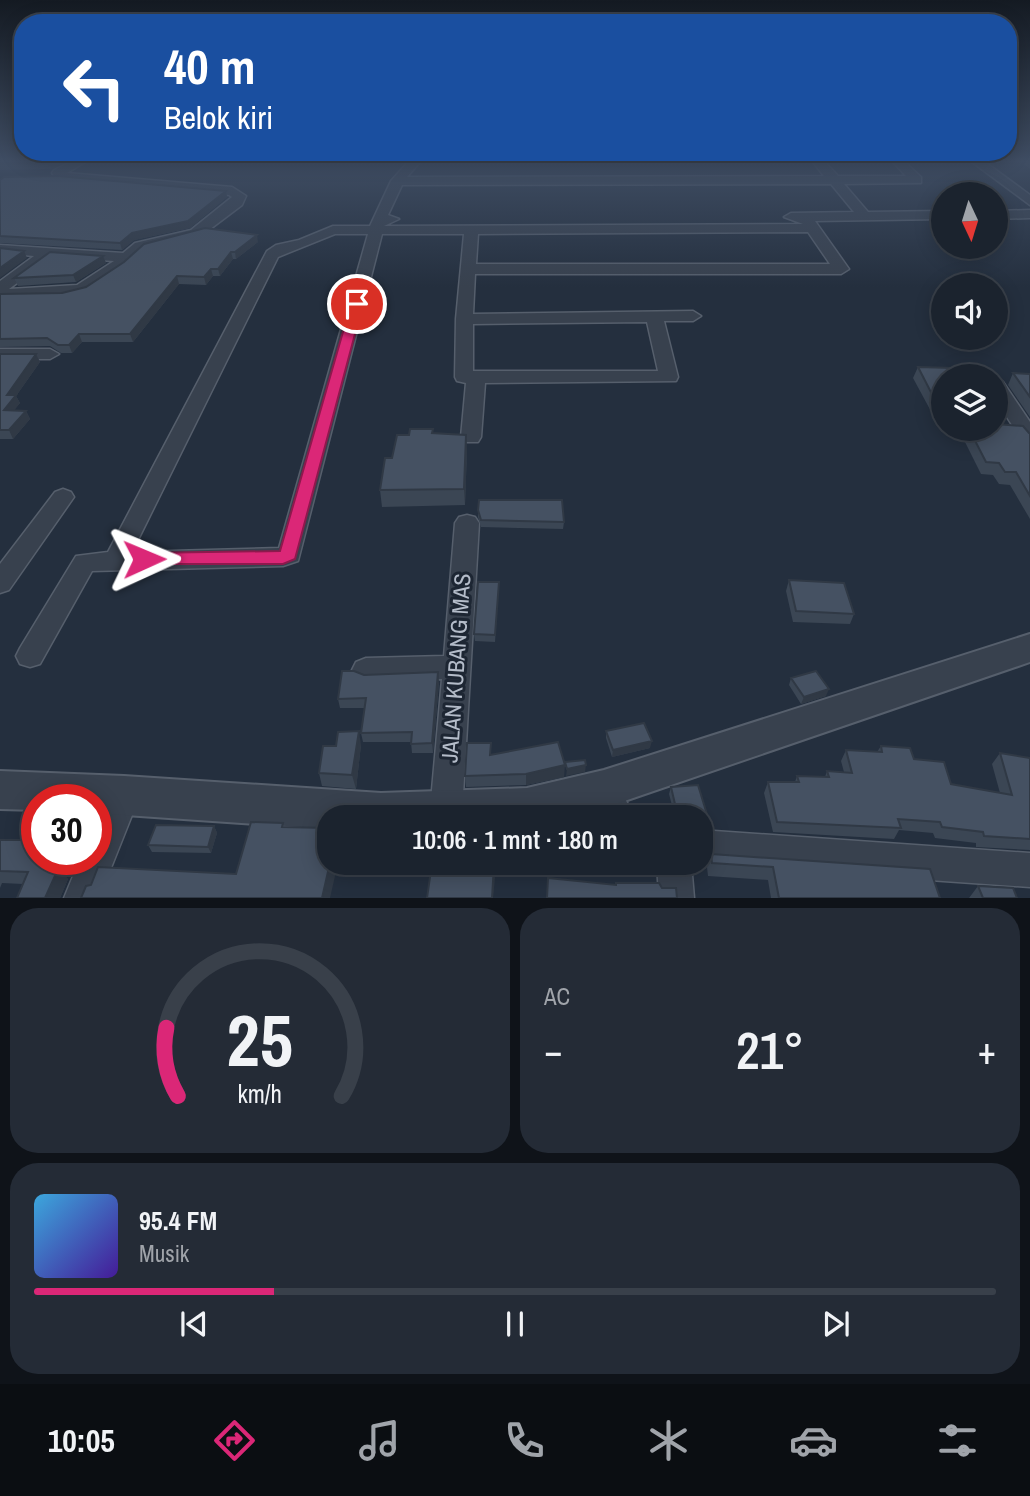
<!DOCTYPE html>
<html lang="id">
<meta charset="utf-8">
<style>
:root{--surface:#1b232e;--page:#242b36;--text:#f1f3f6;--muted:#a0a4aa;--line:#39404a;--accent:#db2777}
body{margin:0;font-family:"Archivo Narrow",sans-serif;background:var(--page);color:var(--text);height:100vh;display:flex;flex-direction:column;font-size:26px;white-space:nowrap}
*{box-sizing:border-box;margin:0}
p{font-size:23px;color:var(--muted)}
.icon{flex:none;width:38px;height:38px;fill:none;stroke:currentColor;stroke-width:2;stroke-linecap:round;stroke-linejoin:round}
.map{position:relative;height:898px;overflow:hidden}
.sheet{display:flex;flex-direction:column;gap:10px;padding:10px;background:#0f1319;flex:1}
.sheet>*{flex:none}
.top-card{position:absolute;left:14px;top:14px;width:1003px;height:147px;border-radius:28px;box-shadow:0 4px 18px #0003,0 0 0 2px var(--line);background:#1a4fa0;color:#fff;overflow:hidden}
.needle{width:46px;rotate:176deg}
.fabs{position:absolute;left:931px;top:182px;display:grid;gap:14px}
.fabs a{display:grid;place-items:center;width:77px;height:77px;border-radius:50%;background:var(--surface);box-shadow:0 4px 18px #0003,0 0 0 2px var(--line);font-size:35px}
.speed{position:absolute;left:21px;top:784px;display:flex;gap:14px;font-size:35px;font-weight:700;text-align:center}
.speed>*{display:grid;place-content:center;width:91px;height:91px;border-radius:50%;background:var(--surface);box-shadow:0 4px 18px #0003,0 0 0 2px var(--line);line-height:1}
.speed .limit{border:10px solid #d22;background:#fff;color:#111}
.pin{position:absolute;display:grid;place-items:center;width:60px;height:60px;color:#fff;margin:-30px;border:4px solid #fff;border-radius:50%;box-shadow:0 2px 7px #0007}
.me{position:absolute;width:77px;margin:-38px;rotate:89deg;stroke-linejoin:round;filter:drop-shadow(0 0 5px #0008)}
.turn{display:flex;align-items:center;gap:24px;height:147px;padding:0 35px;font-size:32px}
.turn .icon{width:91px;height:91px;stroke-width:2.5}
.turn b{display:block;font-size:49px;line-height:60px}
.big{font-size:52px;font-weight:600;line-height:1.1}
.sheet .tile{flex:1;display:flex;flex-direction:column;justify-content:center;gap:10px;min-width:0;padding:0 24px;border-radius:28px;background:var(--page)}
.sheet .dial{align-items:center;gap:0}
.dial svg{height:182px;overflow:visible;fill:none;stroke:var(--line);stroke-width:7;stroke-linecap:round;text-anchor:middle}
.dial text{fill:var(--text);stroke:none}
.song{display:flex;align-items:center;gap:21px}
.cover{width:84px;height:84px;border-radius:10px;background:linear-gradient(135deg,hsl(200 70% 55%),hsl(260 70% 35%))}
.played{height:7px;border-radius:4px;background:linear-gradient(90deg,var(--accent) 25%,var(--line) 25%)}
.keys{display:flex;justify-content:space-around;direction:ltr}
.heat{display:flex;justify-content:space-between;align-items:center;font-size:38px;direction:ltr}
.sheet .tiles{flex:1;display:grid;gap:10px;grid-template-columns:1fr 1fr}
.tile:last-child{grid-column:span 2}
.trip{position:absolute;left:317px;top:805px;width:396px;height:70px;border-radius:28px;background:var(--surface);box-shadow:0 4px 18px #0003,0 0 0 2px var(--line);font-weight:600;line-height:70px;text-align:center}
.dock{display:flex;height:112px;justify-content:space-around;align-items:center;background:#0b0e12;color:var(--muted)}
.dock .icon{width:49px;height:49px}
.dock .current{color:var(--accent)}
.dock b{font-size:32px;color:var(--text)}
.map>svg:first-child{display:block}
</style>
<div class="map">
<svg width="1030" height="898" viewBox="0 0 1030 898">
<rect width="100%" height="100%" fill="#242f3e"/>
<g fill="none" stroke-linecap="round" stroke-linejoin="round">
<defs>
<path id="minor" d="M71,162h14l-18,11 165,14 14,9 -4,9 -41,31 -56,13 -20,18 -37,25 -23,6 -65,1v-18l34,-25 -34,-3v-8l123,8 12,-10 56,-13 41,-33 -3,-2 -173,-16 -4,-6 2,-3zM52,257l62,4 -37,24 -68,4z
M408,162h12l-13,15 417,-1 -11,-14h12l13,14h68l-13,-14h12l16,15v6l-77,1 24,28 75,-1v8l-128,2 34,48 -8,5h-366l-2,40 220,-3 8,5 -8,5h-29l14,56 -2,4 -191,2 -4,54 -3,5h-14l-3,-5 5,-54 -9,-2 -2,-4 1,-58 8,-85h-82l-84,327 -15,5 -191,5 -52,93 -10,3 -10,-3 -4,-8 4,-8 56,-92 32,-4 159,-301 9,-6 23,-5 34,-14h37l21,-45zM831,184l23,28 -63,1 -7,4 19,7 -419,2 15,-7 -11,-4 14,-30zM808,232l22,32h-354l2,-30zM335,234h33l-89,314 -147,4 146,-295zM647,322l11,49h-185v-47z
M972,162h13l45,33v10z
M1030,210v8l-34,1v-8z
M0,349h50l9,5 -9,5h-50z
M996,380l7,2 27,40v21l-7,-1 -27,-42z
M63,489l8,3 3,5 -65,93 -9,3v-29l55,-72z
M467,515l8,2 4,6 -17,289 -2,5h-28l-2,-5 12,-133 -76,3 -10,-4 -4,-8 4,-8 10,-4 78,-2 11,-133 4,-6z
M604,774l11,4 19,39h-33l-13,-28 5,-11z
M124,780l11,4 5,11 -41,103h-35l16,-39h16v-37l17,-38z
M700,830l330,23v34l-330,-23 -2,-1h2z
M657,863h34l3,35h-35z"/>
<path id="tertiary" d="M1030,634v28l-426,146 -39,9h-236v12l-233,-16v-13h-59v10l-37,-1v-38l124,5 257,17 146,-5 77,-18z"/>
</defs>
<use href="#minor" stroke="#565f6c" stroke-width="3"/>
<use href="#tertiary" stroke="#565f6c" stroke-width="4"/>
<use href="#minor" fill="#38414e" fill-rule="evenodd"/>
<use href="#tertiary" fill="#38414e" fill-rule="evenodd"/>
</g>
<path fill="#3b4654" d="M0,162h65l-14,7 -51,1z
M1025,162h5v7l-6,-5z
M0,180l226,11 1,6 -37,31 -56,12 -12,10 -122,-7z
M258,242l-22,17h-3l-13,17h-7l-7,9 -27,-1 -46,58h-51l-10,11h-11l-11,-7 -50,1v-53l62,-1z
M103,256l3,7 -30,19 -58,4 -4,-8z
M0,354h36l4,8 -24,34 4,7 -6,7 12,1 4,8 -17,20h-13z
M918,367l25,9v40l-10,-1 -20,-37z
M1013,373l17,1v43l-22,-32z
M433,429v4l34,17 -2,55 -83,2 -2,-17 12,-32 17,-23z
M963,429h33l34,4v86l-20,-34 -11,-1 -6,-9 -12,-1 -20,-40z
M478,510l86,12 -1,7 -82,-2 -3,-10z
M789,580l65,34 -4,10 -57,-2 -7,-31z
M499,582l-4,60 -20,-1 -1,-7z
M364,675l75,7 -6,71h-21l-1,-11h-48l-2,-9 4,-25h-25l-2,-9z
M791,678l35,18 -25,8 -12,-19z
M606,731l44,17 -38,9 -6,-19z
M361,745l-5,44 -34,-3 -3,-13 17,-27z
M881,746l33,13 37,25 49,9 -8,-29 8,-11 30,5v92l-54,-3v-4l-41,-5 -2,-5 -34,-3 -5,9 -121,-7 -9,-39 4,-11h27l2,-6 28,1 2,-6 17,1 -3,-11 5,-11 31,2z
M491,755l73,22 -38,8 -60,2 -1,-11z
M671,787l38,34 -2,7 -7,1v-12h-25l-6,-23z
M214,826l3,7 -6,20 -59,-1 -4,-7z
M0,840l52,19v8l16,12 -8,19h-43l6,-14 -21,-1 -2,5z
M711,854l229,44h-169l-3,-18 -60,-4 -1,-9z
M978,886l39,12h-48z"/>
<path fill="#303945" d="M52,162h13l-14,7 -2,-6z
M226,191l1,6 -37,31 -56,12 -12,10 -2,-7 12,-10z
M257,235l1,7 -22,17 -1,-7z
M24,251l3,7 -27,20v-10z
M231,252l2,7 -13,17 -2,-7z
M103,256l3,7 -30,19 -3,-7z
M211,269l2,7 -7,9 -2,-8z
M177,276l2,8 -46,58 -3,-8z
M79,334l3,8 -10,11 -3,-8z
M36,354l4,8 -24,34 4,7 -12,15 -4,-8 3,-15z
M26,411l4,8 -17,20 -4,-9z
M466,435l1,15 -2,55 -1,-16z
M438,672l1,10 -6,71 -1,-10z
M829,689l-3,7 -25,8 3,-7z
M359,731l2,14 -5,44 -4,-14z
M652,741l-2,7 -38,9 1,-7z
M565,765l-1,12 -38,8v-11z
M586,765l-1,7 -19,4 1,-7z
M214,826l3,7 -6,20 -3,-6z
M42,859h10v19l-10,-12z
M330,863h8l-8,35h-8z
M494,865l1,13 -2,20h-1z
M59,867l9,12 -8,19h-15z"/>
<path fill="#455162" stroke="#303945" stroke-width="2" d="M0,162h52l-3,1 -49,1z
M58,176l168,15 -38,30 -56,12 -12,10 -120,-7v-56l4,-3z
M205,228l52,7 -22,17h-4l-13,17h-7l-7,8 -27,-1 -47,58h-51l-10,11h-11l-11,-7 -47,1v-45l62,-1 24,-6 38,-25 20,-18z
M0,248l24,3 -24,17z
M50,252l53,4 -30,19 -59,3z
M0,354h36l-29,41h9l-12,15 22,1 -17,19h-9z
M918,367l36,1 4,8h-15v28h-6z
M1013,373l17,1v23z
M996,424l27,2 6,7h1v63l-14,-24h-11l-6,-9 -13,-1 -17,-33h27z
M410,429h23l-1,4 34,2 -2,54 -84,1 5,-32h7l5,-23h12z
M479,500h83l2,22 -83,-2 -3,-10z
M789,580l55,3 10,31 -58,-3z
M478,582h21l-4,53 -21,-1z
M342,671h12l10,4 74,-3 -6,71 -21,1 1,-12 -51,1 5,-35 -28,1z
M816,671l13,18 -25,8 -13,-19z
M644,723l8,18 -39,9 -7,-19z
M359,731l-7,44 -33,-2 4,-27h13l2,-14z
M558,742l7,23 -39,9 -61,2 2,-33h24l-1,12z
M881,746l29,2 4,11 30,3 7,22 61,11 -12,-42 30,5v81l-46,-3 -1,-4 -41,-5 -2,-5 -42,-3 3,9 -124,-6 -9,-40h31l-2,-6 32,1 -2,-6 25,2 -6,-23 36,2z
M585,760l1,5 -19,4 -2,-7z
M698,785l11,36 -9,1v-5h-22l-7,-30z
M251,822l32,1 -1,4 47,1v35h1l-8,35h-241l5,-12 5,-1 7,-18 138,7z
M156,825l58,1 -6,21 -60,-2z
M0,840h37v19h5v7l17,1 -14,31h-28l11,-26 -28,-1z
M711,854l219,15 10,29h-161l-6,-31 -61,-4z
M432,863h32l30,2 -2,33h-65z
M548,878l68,7v-2h43l3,5h14l1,10h-130z
M978,886l35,2 4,10h-34z"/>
<linearGradient id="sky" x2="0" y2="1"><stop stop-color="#141a22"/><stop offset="0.56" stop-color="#3f4d63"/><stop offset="1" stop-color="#3f4d63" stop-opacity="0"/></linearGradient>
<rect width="1030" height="287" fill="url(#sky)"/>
<path fill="#db2777" stroke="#8e194d" stroke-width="2" d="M357,301l6,3 -68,255 -12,5h-145l-3,-5 3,-5 6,-1 136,-2 71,-247z"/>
<g text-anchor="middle" stroke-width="6" stroke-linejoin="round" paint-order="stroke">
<g font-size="23" fill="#b4bcc9" stroke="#1d2633">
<text transform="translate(456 668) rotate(-86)" y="8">JALAN KUBANG MAS</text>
</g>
</g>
</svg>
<div class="fabs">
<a><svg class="needle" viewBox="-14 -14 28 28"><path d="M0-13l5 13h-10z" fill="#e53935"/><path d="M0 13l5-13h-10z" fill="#a0a4aa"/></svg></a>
<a><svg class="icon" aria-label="sound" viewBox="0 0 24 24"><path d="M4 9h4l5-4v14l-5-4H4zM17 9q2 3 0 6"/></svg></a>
<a><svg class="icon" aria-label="layers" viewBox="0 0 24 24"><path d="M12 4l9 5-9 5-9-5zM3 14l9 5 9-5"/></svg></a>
</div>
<div class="speed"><div class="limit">30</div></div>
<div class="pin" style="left:357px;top:304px;background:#d93025"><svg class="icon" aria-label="arrive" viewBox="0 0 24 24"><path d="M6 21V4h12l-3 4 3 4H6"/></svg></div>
<svg class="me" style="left:144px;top:559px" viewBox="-20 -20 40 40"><path d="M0-17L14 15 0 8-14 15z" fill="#db2777" stroke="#fff" stroke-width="4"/></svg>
<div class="trip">10:06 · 1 mnt · 180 m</div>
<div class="top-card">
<div class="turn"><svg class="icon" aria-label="left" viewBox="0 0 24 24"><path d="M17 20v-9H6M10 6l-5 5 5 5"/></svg><div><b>40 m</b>Belok kiri</div></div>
</div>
</div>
<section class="sheet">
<div class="tiles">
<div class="tile dial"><svg viewBox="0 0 100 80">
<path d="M14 69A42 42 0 1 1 86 69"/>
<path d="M14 69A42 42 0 0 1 9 39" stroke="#db2777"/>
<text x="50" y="56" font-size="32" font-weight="700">25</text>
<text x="50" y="72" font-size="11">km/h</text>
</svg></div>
<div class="tile"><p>AC</p>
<div class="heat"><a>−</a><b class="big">21°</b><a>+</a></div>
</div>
<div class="tile">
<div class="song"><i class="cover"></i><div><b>95.4 FM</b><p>Musik</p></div></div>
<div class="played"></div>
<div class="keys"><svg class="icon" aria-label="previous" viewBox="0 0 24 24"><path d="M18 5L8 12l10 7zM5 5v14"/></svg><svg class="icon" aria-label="pause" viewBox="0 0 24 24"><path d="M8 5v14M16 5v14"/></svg><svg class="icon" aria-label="next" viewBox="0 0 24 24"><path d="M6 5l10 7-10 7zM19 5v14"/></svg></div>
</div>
</div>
</section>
<nav class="dock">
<b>10:05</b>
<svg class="icon current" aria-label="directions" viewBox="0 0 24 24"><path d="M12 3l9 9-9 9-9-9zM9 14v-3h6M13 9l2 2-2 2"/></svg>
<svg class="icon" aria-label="music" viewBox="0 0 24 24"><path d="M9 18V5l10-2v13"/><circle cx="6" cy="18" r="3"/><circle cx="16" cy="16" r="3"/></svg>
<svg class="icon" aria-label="phone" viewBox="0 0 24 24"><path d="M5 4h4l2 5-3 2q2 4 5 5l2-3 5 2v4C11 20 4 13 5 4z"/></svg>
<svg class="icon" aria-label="climate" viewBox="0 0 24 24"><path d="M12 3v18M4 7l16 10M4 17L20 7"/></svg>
<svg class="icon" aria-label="car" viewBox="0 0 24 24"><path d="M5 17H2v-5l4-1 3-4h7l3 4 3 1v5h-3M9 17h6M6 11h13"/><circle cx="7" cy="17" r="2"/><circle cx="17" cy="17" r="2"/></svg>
<svg class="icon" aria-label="filters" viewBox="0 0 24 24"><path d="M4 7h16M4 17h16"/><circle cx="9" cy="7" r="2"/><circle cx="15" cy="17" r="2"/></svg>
</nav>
